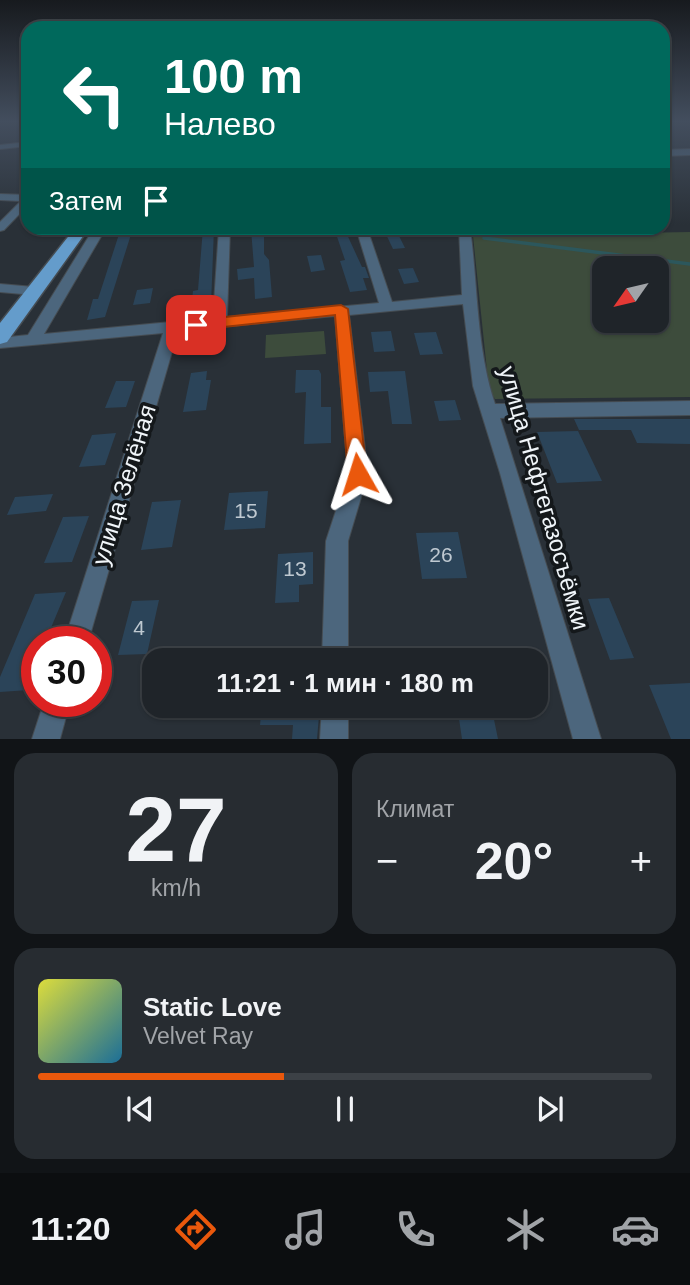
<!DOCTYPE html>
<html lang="ru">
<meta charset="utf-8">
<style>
:root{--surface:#1f2429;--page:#272c31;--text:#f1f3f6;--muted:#a1a4a8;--line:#3c4146;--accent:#ea580c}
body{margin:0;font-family:Helvetica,sans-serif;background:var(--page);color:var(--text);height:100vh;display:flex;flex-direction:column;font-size:26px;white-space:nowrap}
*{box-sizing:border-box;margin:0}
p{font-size:23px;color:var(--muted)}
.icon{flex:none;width:38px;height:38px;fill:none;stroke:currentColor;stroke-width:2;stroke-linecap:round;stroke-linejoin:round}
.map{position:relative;height:739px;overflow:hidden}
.sheet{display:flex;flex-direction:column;gap:14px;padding:14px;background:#111417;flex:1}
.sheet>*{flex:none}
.hud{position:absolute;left:21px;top:21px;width:649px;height:214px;border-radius:21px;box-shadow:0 2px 5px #0004,0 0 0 2px var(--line);background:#00695c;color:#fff;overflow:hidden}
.needle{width:46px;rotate:236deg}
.controls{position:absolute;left:592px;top:256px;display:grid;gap:14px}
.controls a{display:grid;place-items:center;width:77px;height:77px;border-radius:14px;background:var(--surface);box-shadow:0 2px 5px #0004,0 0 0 2px var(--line);font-size:35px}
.speed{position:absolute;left:21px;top:626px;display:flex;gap:14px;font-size:35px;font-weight:700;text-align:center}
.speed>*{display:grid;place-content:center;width:91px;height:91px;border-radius:50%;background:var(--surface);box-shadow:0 2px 5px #0004,0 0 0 2px var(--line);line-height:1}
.speed .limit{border:10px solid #d22;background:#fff;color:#111}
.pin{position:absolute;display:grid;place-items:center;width:60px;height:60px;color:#fff;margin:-30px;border-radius:14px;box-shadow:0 4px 10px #0006}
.me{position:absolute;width:77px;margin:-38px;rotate:354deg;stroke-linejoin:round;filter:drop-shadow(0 0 5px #0008)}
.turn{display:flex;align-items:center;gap:24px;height:147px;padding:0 28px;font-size:32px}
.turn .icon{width:91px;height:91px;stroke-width:2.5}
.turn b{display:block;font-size:49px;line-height:60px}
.then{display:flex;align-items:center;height:66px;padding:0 28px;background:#0003;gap:14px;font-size:26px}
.big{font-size:52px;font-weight:700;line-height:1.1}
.sheet .tile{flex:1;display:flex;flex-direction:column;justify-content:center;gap:10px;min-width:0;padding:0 24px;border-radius:21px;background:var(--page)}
.sheet .dial{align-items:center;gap:0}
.dial b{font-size:91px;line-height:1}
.song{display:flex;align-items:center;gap:21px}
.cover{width:84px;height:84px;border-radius:10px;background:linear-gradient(135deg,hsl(60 70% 55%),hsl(200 70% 35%))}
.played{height:7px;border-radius:4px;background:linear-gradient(90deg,var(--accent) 40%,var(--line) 40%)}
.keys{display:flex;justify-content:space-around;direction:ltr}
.heat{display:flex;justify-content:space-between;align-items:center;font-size:38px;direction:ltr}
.sheet .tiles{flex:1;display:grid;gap:14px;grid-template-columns:1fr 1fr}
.tile:last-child{grid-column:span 2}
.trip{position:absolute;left:142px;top:648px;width:406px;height:70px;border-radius:21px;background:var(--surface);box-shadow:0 2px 5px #0004,0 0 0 2px var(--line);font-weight:700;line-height:70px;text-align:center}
.tabs{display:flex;height:112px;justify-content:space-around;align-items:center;background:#0c0e10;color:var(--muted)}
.tabs .icon{width:49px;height:49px}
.tabs .selected{color:var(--accent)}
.tabs b{font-size:32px;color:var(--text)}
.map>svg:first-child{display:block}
</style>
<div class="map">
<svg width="690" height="739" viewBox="0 0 690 739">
<rect width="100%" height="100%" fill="#293037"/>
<path fill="#3d4c3c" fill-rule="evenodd" d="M690,232v165l-195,2 -6,-9 -16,-154zM604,268h52v52h-52z
M324,331l2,23 -61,4 1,-23z"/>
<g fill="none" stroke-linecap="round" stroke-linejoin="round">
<path stroke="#2c575c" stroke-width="3.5" d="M484,238l206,26"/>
</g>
<path fill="#2b4459" d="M121,228h12l-28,89 -18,3 6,-21h5z
M203,228h11l-3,77 -20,3 2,-17 5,-1z
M264,228v26l5,6 3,37 -17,2 -1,-21 -16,2 -1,-11 17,-2 -3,-38z
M334,228h10l18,39h3l4,11h-6l4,12 -17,2 -10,-31 5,-1z
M383,228h12l10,20 -12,1z
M321,255l4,15 -14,2 -4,-16z
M413,268l6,14 -15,2 -6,-15z
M153,288l-3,15 -17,2 4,-15z
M391,331l4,20 -21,1 -3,-20z
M436,332l7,22 -23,1 -6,-22z
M296,370h23l2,4v33h10v36l-27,1 2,-52 -11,1z
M207,371l-1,9h5l-5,30 -23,2 8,-39z
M405,371l7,53h-20l-4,-33 -18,1 -2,-20z
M116,381h19l-9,26 -21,1z
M455,400l6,20 -22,1 -5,-20z
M574,419h116v25l-53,-1 -6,-13h-52z
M578,431l24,50 -45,2 -20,-51z
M116,433l-11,32 -26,2 13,-32z
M268,491l-3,37 -41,2 5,-37z
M53,494l-7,17 -39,4 8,-18z
M181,500l-9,47 -31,3 11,-48z
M89,516l-17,46 -28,1 19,-46z
M458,532l9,46 -45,1 -6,-46z
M313,552v32l-14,1v17l-24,1 3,-49z
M66,592l-21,50h-8v24l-8,24 -29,2v-15l35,-83z
M609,598l25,60 -24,2 -22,-61z
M159,600l-12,54 -29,1 14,-54z
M690,683v56h-19l-22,-54z
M262,705h37v11h20l-2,23h-25l1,-14h-33z
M457,705h34l7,34h-36z"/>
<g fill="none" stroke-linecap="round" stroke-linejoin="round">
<defs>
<path id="minor" d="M28,142v4l-28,3v-4z
M690,149v6l-27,1v-6z
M0,194l28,1v10l-24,25 -4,1v-9l21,-21 -21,-1z
M94,228h12l-62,106 169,-16 6,-90h11l-3,89 152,-14 -23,-75h11l25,74 70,-7 -3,-67h11c8,58 6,119 25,176l195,-3v14l-190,3 101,321h-28l-73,-266 -27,-87 -10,-82 -114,11 19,159 -20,67v119h-26l4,-119 22,-67 -13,-158 -157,15 -90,311h-24l99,-309 -163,15v-10l28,-3z
M0,284l34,3 7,4 -7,4 -34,-3z
M44,702h26l-10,37h-28z
M322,705h26v34h-28z"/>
<path id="major" d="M75,228h14l-82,114 -7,2v-21z"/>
</defs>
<use href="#minor" stroke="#454c52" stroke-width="2"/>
<use href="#major" stroke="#454c52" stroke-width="3"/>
<use href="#minor" fill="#4c667d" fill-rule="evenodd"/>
<use href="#major" fill="#649ccb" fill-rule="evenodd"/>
</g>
<linearGradient id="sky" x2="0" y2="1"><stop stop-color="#171a1e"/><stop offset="0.54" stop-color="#434e5e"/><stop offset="1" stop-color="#434e5e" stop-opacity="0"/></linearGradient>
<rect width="690" height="225" fill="url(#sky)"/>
<path fill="#ea580c" stroke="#983908" stroke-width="2" d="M341,305l7,4 19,165 -2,7 -7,2 -7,-2 -3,-7 -13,-159 -139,15 -7,-5 7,-5z"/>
<g text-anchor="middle" stroke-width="7" stroke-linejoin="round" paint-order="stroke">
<g font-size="21" fill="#bfc9d1">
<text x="246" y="518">15</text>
<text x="441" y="562">26</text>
<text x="295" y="576">13</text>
<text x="139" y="635">4</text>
</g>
<g font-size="24" fill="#f0f5f9" stroke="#14181b">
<text transform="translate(124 485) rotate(-73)" y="8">улица Зелёная</text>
<text transform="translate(544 498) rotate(74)" y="8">улица Нефтегазосъёмки</text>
</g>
</g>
</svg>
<div class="controls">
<a><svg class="needle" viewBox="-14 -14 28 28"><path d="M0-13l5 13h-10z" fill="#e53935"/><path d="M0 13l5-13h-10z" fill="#a1a4a8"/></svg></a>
</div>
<div class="speed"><div class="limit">30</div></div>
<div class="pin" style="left:196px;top:325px;background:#d93025"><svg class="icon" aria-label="arrive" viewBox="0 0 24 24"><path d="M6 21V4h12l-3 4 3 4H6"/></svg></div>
<svg class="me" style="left:358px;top:474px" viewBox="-20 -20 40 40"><path d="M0-17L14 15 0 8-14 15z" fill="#ea580c" stroke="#fff" stroke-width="4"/></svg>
<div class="trip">11:21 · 1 мин · 180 m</div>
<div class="hud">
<div class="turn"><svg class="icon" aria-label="left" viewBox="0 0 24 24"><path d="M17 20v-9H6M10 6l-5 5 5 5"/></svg><div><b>100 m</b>Налево</div></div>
<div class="then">Затем<svg class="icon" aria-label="arrive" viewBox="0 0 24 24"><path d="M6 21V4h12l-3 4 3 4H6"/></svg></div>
</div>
</div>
<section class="sheet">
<div class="tiles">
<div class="tile dial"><b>27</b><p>km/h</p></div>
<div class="tile"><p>Климат</p>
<div class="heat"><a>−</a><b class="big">20°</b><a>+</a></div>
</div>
<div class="tile">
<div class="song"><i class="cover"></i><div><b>Static Love</b><p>Velvet Ray</p></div></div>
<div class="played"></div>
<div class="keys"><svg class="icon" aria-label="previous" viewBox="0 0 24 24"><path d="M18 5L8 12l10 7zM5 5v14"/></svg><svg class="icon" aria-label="pause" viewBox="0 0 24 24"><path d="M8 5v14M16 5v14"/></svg><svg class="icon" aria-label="next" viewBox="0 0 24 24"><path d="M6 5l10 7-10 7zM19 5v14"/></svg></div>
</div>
</div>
</section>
<nav class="tabs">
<b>11:20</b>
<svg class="icon selected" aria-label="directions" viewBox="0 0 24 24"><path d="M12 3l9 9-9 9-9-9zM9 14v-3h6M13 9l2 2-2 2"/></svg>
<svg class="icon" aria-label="music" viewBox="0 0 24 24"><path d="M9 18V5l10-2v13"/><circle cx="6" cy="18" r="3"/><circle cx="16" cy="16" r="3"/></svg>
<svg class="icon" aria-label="phone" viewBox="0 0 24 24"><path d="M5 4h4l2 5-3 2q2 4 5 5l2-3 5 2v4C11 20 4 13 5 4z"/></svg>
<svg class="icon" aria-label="climate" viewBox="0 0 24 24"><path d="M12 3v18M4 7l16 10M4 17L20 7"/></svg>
<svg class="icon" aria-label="car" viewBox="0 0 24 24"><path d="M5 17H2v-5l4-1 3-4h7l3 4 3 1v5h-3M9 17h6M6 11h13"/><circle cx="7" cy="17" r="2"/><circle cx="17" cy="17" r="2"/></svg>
</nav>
